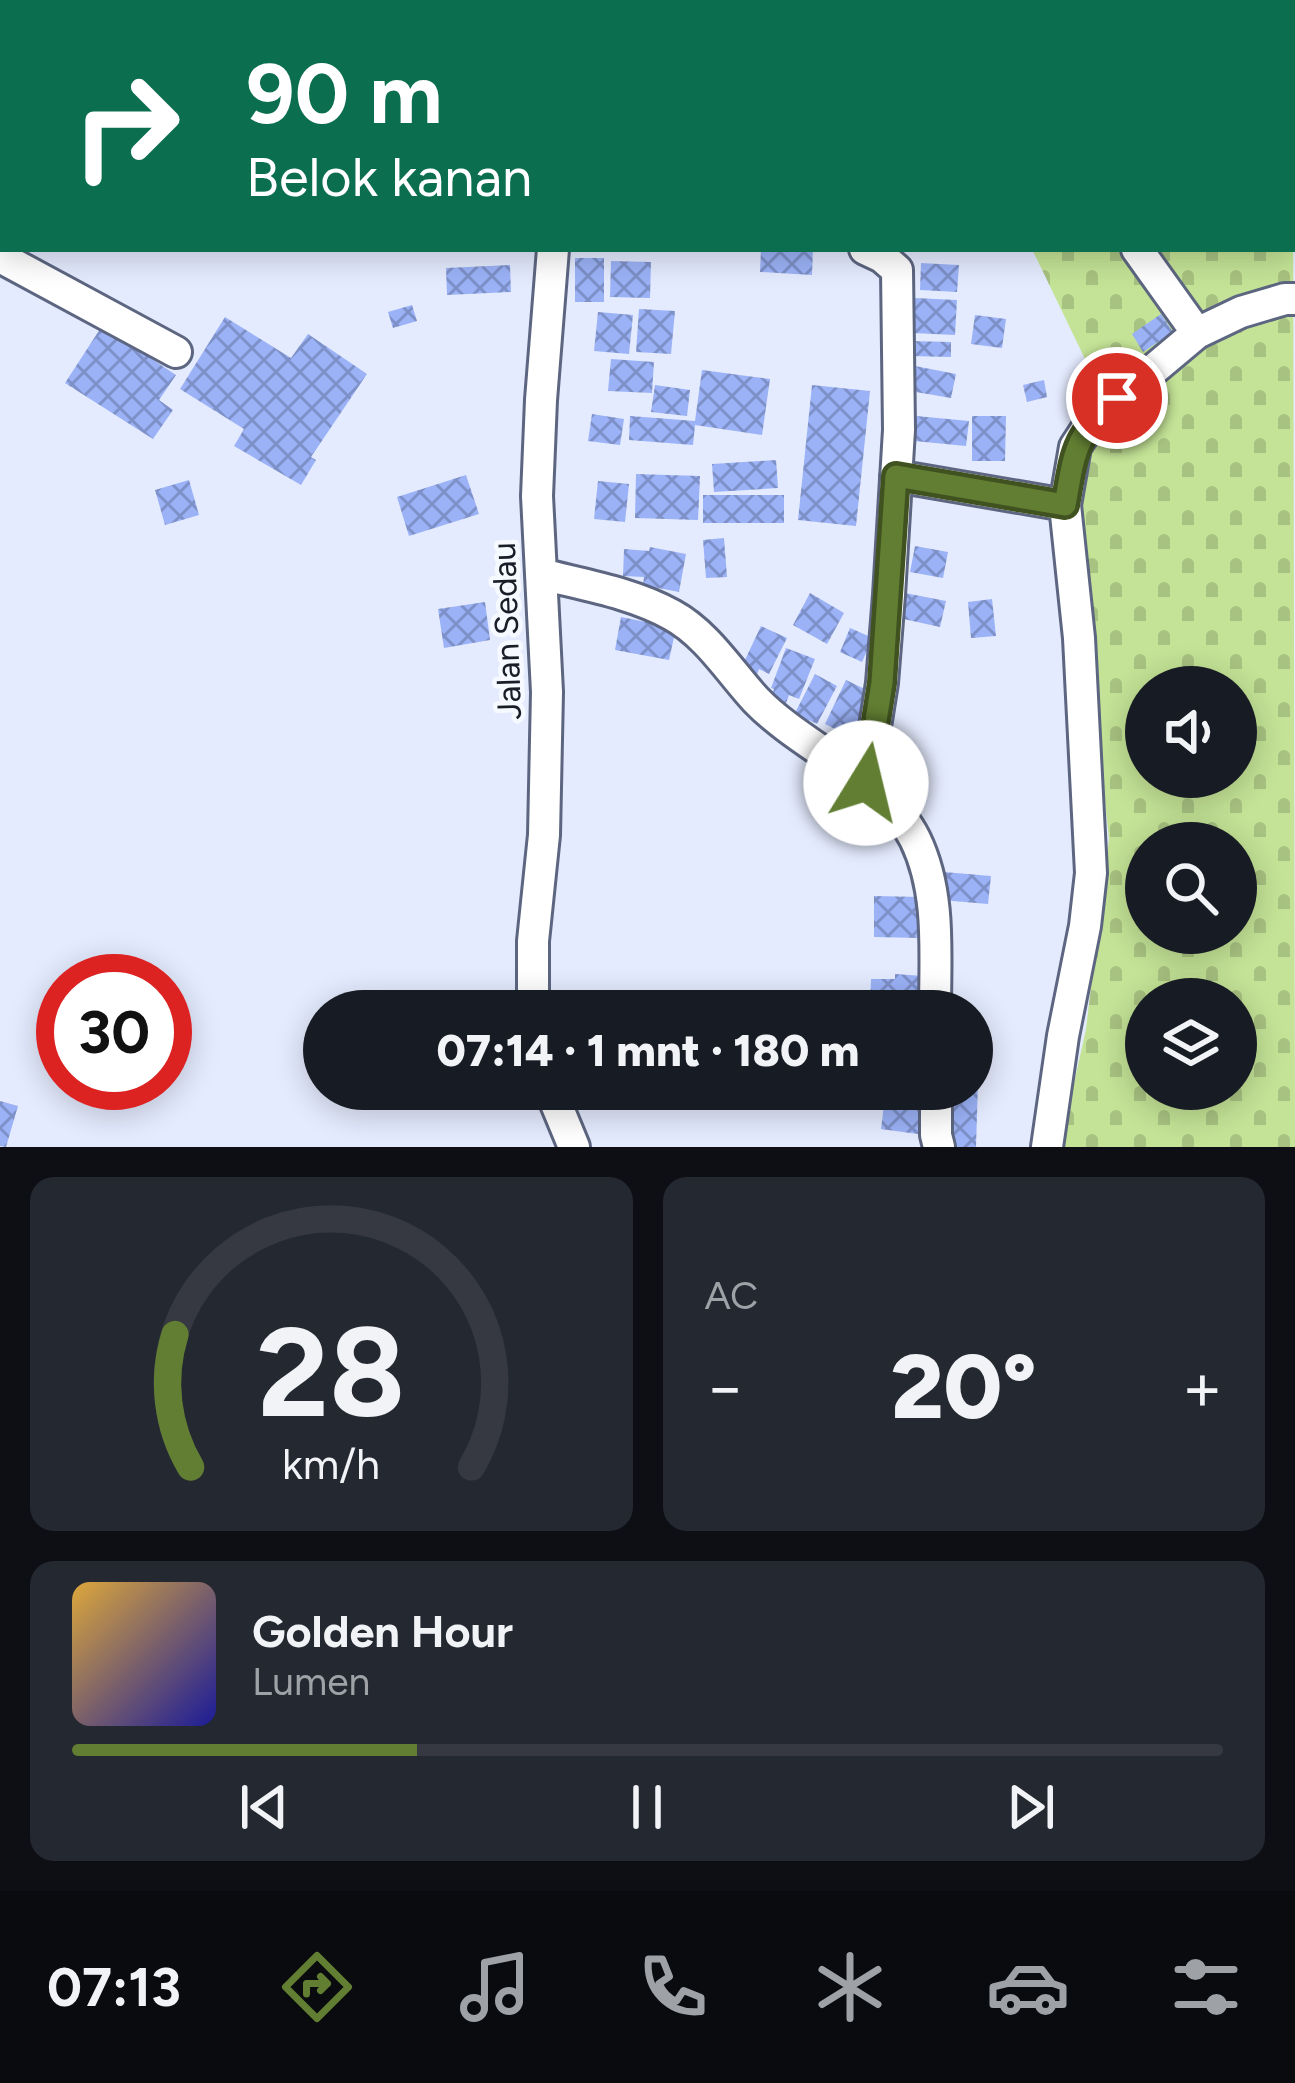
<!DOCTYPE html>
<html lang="id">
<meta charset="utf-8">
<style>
:root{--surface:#171b24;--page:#242831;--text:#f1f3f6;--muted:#9ea1a6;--line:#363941;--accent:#627e32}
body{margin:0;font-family:Figtree,sans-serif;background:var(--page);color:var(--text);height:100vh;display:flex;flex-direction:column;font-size:45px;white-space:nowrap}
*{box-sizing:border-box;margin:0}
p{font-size:39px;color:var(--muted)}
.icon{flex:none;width:66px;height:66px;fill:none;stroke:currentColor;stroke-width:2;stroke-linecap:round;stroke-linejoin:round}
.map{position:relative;height:1147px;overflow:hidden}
.drawer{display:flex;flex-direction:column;gap:30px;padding:30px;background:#0d0f14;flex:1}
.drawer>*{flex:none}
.top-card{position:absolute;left:0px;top:0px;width:1296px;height:252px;box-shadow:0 6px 30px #0003;background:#0b6e4f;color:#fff;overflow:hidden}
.buttons{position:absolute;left:1125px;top:666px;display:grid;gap:24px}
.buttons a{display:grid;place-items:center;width:132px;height:132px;border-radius:50%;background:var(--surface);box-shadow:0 6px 30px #0003;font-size:60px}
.speed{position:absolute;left:36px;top:954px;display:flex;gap:24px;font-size:60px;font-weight:700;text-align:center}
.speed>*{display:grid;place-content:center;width:156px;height:156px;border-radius:50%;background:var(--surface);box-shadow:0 6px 30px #0003;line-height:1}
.speed .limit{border:18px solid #d22;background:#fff;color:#111}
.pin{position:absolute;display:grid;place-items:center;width:102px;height:102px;color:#fff;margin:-51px;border:6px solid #fff;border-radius:50%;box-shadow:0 3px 12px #0007}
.me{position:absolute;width:132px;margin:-66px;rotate:9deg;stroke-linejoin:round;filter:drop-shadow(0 0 9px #0008)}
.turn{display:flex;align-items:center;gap:42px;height:252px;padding:0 48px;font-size:54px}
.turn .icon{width:156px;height:156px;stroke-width:2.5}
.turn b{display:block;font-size:84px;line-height:102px}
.big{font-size:90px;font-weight:800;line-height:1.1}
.drawer .tile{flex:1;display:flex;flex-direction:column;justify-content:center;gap:18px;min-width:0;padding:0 42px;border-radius:24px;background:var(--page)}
.drawer .dial{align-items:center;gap:0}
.dial svg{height:312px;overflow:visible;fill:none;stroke:var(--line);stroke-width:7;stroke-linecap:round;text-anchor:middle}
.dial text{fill:var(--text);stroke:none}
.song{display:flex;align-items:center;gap:36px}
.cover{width:144px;height:144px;border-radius:18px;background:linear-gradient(135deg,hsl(40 70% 55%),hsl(240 70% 35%))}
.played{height:12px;border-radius:6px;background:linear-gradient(90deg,var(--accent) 30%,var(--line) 30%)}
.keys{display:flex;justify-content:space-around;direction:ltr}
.heat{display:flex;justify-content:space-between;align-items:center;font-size:66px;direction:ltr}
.drawer .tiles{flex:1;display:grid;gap:30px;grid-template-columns:1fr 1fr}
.tile:last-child{grid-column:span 2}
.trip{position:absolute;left:303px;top:990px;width:690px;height:120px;border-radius:60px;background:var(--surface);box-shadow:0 6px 30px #0003;font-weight:800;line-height:120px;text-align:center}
.dock{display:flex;height:192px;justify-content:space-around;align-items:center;background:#090b0e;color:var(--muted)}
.dock .icon{width:84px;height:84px}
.dock .selected{color:var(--accent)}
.dock b{font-size:54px;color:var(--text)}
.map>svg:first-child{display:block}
</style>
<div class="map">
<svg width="1295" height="1147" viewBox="0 0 1295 1147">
<defs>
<pattern id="cemetery-stones" width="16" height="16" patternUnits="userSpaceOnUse" patternTransform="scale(3)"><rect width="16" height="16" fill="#c4e396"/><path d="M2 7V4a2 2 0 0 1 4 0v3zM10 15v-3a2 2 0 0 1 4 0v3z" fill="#a8c281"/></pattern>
<pattern id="building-cross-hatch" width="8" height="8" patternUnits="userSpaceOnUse" patternTransform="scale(3)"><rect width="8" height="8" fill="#9bb2f7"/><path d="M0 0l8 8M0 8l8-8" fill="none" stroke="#7e90c8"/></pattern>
</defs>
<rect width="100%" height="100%" fill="#e4ebfe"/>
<path fill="url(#cemetery-stones)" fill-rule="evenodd" d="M1293,136l2,1011h-235l26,-118 23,-190 -36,-338 26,-113 -67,-139h261zM1146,687h90v90h-90zM1146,843h90v90h-90zM1146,999h90v90h-90z"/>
<path fill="url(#building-cross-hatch)" d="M761,249h52l-1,26 -52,-3z
M575,258h29v44h-29z
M611,261l40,1 -1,36 -40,-1z
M921,263l38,2 -2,27 -37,-2z
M510,265l1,27 -64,3 -1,-27z
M914,298l43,2 -2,35 -43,-2z
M412,305l5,16 -24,7 -5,-16z
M639,309l36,2 -4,43 -35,-2z
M598,312l35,3 -4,39 -35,-3z
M1161,314l12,18 -30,20 -11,-18z
M975,315l31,4 -4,29 -31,-4z
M225,317l66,41 17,-24 59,40 -56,83 5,3 -15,25 -67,-39 10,-17 -64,-40z
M102,326l74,49 -17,25 14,10 -20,29 -88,-56z
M910,341l41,1v15l-42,-1z
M611,359l43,3 -2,31 -44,-2z
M915,366l41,8 -5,24 -41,-7z
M702,370l68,9 -8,56 -67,-10 -2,20 -64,-5 1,-24 65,5z
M1044,380l3,17 -20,5 -4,-17z
M655,385l35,5 -3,26 -36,-4z
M812,385l58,6 -14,135 -58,-6z
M592,414l32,5 -4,26 -32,-4z
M906,415l63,6 -3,25 -62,-6z
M972,416h34l-1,45h-33z
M776,460l2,28 -64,4 -2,-28z
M636,474l64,2 -2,44 -63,-2z
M466,475l13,39 -70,22 -12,-39z
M189,480l10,35 -34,10 -10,-35z
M598,481l31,3 -4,38 -31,-3z
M703,495h81v28h-81z
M724,538l3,39 -21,1 -3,-38z
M915,546l33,6 -5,26 -33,-6z
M650,547l36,7 -7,38 -36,-7 1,-8 -21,-1 1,-27 25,2z
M810,593l34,20 -17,31 -34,-19z
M905,593l41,8 -6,26 -41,-9z
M992,599l4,37 -25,2 -3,-36z
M485,602l5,38 -46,8 -6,-39z
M621,617l55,11 -7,32 -54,-10z
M761,626l26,12 -18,36 -10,-5 -5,14 -11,-3 5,-16 -4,-2z
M850,628l23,10 -11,24 -22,-10z
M786,648l29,11 -16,40 -10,-4 -3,8 -15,-5 3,-9 -3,-1z
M815,674l22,12 -20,38 -8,-4 -2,4 -10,-5 2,-4 -4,-2z
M846,680l27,13 -20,41 4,4 -8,13 -15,-10 7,-9 -16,-8z
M944,872l47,4 -3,28 -47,-4z
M874,896l47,1v41l-47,-1z
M895,974l28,2 -3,35 -50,-2 1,-30h24z
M972,1082h6l-2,65h-25l2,-58h19z
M886,1089h44l-5,46 -44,-6z
M0,1101l18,5 -12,41 -6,-1z"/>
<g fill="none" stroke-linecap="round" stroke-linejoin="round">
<defs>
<path id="minor" d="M545,0v3
M866,0l19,3
M865,249l17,8 15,13 2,160 -10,165 -7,88 -16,100
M1137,249l60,84
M0,257l176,95
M896,476l169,29
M541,574c43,11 92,19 131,41 35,19 58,57 84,85 46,48 130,80 159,139 26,53 20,115 20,172
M533,1011v-70l11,-106 3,-143 -10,-196 4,-96 12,-151
M550,1089l24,58
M936,1089v46l3,12
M1047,1147l16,-111 22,-110 6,-53 -12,-235 -14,-133 10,-58 17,-26 105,-88 44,-21 44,-13h10"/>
<path id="highway" d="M90,3l2,-3
M0,142l3,-4"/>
</defs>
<use href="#minor" stroke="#5d6681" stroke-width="36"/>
<use href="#highway" stroke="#5d6681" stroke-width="51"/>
<use href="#minor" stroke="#fff" stroke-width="30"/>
<use href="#highway" stroke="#fff" stroke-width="45"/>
</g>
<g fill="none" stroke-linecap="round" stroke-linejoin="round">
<defs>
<path id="route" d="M866,783l16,-100 14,-207 169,29c10,-55 9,-68 52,-107"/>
</defs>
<use href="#route" stroke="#405220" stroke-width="30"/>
<use href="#route" stroke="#627e32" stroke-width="21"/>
</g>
<g text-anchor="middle" stroke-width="9" stroke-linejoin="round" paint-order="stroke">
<g font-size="33" fill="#191d28" stroke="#f6f9ff">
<text transform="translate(506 631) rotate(-92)" y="12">Jalan Sedau</text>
</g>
</g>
</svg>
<div class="buttons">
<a><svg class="icon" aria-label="sound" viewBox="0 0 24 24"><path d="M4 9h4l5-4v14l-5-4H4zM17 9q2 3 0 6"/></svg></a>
<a><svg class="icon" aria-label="search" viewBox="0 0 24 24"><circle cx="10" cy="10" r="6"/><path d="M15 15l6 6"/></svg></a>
<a><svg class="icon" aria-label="layers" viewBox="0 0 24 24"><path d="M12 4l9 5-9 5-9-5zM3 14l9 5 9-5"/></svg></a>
</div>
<div class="speed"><div class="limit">30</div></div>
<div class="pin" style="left:1117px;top:398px;background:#d93025"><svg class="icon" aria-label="arrive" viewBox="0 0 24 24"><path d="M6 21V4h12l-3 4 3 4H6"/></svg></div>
<svg class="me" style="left:866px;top:783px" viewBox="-20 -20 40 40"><circle r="19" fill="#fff"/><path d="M0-13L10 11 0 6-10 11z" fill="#627e32"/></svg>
<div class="trip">07:14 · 1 mnt · 180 m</div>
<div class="top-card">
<div class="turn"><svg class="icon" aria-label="right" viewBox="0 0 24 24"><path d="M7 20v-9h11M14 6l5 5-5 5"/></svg><div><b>90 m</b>Belok kanan</div></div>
</div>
</div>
<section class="drawer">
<div class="tiles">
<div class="tile dial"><svg viewBox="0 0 100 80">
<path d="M14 69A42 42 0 1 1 86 69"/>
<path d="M14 69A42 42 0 0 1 10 35" stroke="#627e32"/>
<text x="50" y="56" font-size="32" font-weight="700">28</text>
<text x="50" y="72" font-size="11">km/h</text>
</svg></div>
<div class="tile"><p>AC</p>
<div class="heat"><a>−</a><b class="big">20°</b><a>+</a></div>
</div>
<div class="tile">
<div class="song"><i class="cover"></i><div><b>Golden Hour</b><p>Lumen</p></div></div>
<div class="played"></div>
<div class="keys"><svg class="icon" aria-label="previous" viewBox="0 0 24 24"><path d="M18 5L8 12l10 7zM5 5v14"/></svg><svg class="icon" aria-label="pause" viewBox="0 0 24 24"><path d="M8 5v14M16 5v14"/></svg><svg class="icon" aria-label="next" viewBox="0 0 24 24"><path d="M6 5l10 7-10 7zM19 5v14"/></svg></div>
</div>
</div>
</section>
<nav class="dock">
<b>07:13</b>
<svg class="icon selected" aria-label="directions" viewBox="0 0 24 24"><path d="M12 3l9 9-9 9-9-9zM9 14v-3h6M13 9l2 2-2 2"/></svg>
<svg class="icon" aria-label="music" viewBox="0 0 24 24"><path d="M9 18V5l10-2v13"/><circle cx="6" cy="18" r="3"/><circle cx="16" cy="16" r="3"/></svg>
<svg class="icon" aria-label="phone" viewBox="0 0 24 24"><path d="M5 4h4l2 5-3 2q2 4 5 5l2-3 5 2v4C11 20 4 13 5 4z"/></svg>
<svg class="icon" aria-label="climate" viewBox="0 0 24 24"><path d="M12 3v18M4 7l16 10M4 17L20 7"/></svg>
<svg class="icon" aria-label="car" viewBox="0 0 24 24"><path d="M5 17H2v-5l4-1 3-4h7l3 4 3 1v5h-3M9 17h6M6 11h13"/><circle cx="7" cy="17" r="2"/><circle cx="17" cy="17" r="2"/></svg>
<svg class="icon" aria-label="filters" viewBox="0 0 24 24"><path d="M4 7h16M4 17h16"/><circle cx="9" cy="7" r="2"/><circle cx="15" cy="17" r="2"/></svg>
</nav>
